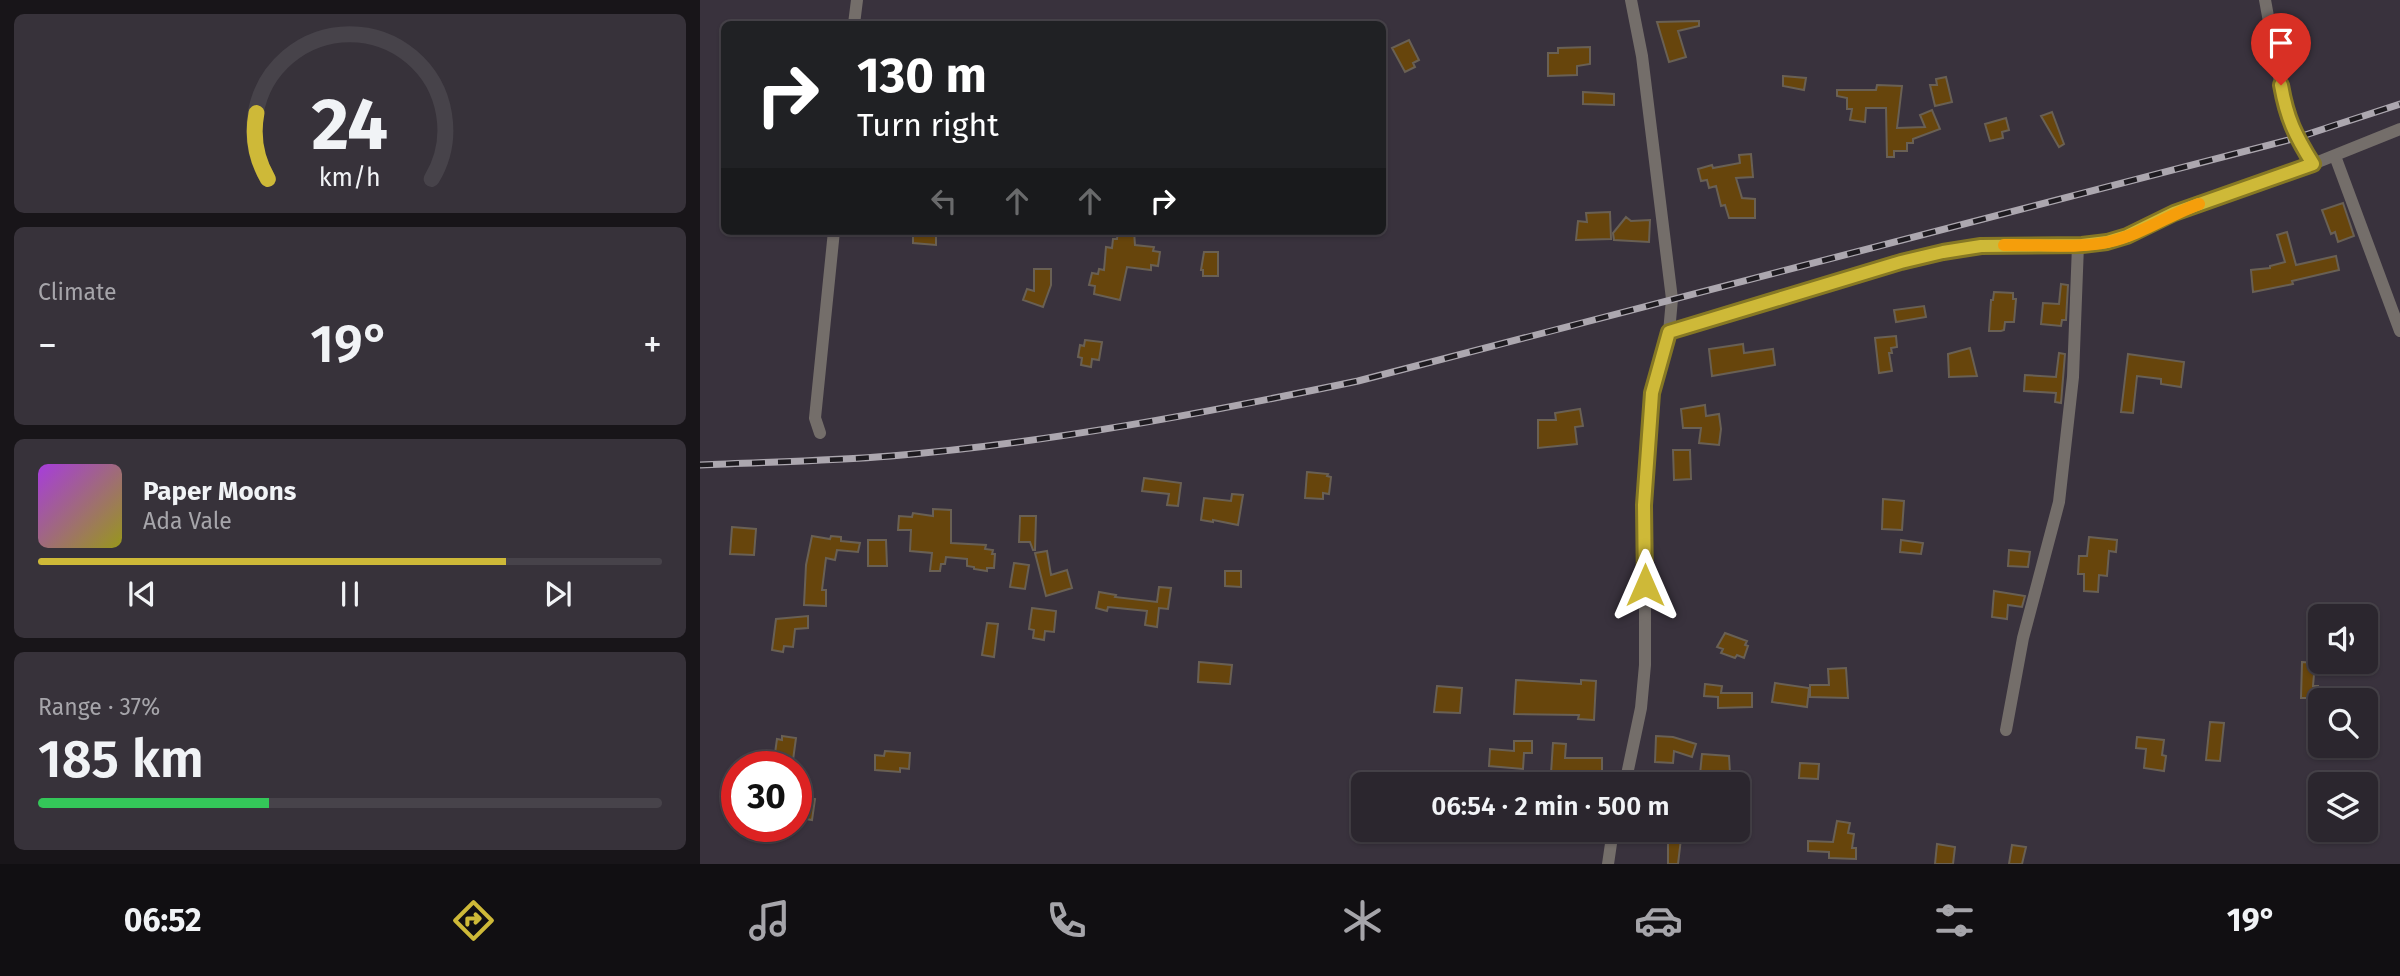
<!DOCTYPE html>
<meta charset="utf-8">
<style>
:root{--surface:#2b262e;--page:#37323a;--text:#f1f3f6;--muted:#a6a5aa;--line:#47434a;--accent:#ceb938}
body{margin:0;font-family:"Fira Sans",sans-serif;background:var(--page);color:var(--text);height:100vh;display:flex;flex-direction:column;font-size:26px;white-space:nowrap}
*{box-sizing:border-box;margin:0}
p{font-size:23px;color:var(--muted)}
.icon{flex:none;width:38px;height:38px;fill:none;stroke:currentColor;stroke-width:2;stroke-linecap:round;stroke-linejoin:round}
.map{position:relative;flex:1;overflow:hidden}
.details{display:flex;flex-direction:column;gap:14px;padding:14px;background:#181519;width:700px}
.details>*{flex:none}
.hud{position:absolute;left:21px;top:21px;width:665px;height:214px;border-radius:10px;box-shadow:0 2px 5px #0004,0 0 0 2px var(--line);background:#202124;color:#fff;overflow:hidden}
.buttons{position:absolute;left:1608px;top:604px;display:grid;gap:14px}
.buttons a{display:grid;place-items:center;width:70px;height:70px;border-radius:10px;background:var(--surface);box-shadow:0 2px 5px #0004,0 0 0 2px var(--line);font-size:35px}
.speed{position:absolute;left:21px;top:751px;display:flex;gap:14px;font-size:35px;font-weight:700;text-align:center}
.speed>*{display:grid;place-content:center;width:91px;height:91px;border-radius:50%;background:var(--surface);box-shadow:0 2px 5px #0004,0 0 0 2px var(--line);line-height:1}
.speed .limit{border:10px solid #d22;background:#fff;color:#111}
.pin{position:absolute;display:grid;place-items:center;width:60px;height:60px;color:#fff;margin:-72px -30px;border-radius:50% 50% 50% 0;rotate:-45deg;box-shadow:0 0 7px #0007}
.pin .icon{rotate:45deg}
.me{position:absolute;width:77px;margin:-38px;rotate:0deg;stroke-linejoin:round;filter:drop-shadow(0 0 5px #0008)}
.turn{display:flex;align-items:center;gap:24px;height:147px;padding:0 21px;font-size:32px}
.turn .icon{width:91px;height:91px;stroke-width:2.5}
.turn b{display:block;font-size:49px;line-height:60px}
.lanes{display:flex;align-items:center;height:66px;padding:0 21px;background:#0003;justify-content:center;gap:35px;direction:ltr}
.lanes .off{opacity:.35}
.big{font-size:52px;font-weight:600;line-height:1.1}
.details .tile{flex:1;display:flex;flex-direction:column;justify-content:center;gap:10px;min-width:0;padding:0 24px;border-radius:10px;background:var(--page)}
.details .dial{align-items:center;gap:0}
.dial svg{height:182px;overflow:visible;fill:none;stroke:var(--line);stroke-width:7;stroke-linecap:round;text-anchor:middle}
.dial text{fill:var(--text);stroke:none}
.song{display:flex;align-items:center;gap:21px}
.cover{width:84px;height:84px;border-radius:10px;background:linear-gradient(135deg,hsl(280 70% 55%),hsl(60 70% 35%))}
.played{height:7px;border-radius:4px;background:linear-gradient(90deg,var(--accent) 75%,var(--line) 75%)}
.keys{display:flex;justify-content:space-around;direction:ltr}
.heat{display:flex;justify-content:space-between;align-items:center;font-size:38px;direction:ltr}
.charge{height:10px;border-radius:5px;background:linear-gradient(90deg,#34c759 37%,var(--line) 0)}
.trip{position:absolute;left:651px;top:772px;width:399px;height:70px;border-radius:10px;background:var(--surface);box-shadow:0 2px 5px #0004,0 0 0 2px var(--line);font-weight:600;line-height:70px;text-align:center}
.tabs{display:flex;height:112px;justify-content:space-around;align-items:center;background:#110f12;color:var(--muted)}
.tabs .icon{width:49px;height:49px}
.tabs .selected{color:var(--accent)}
.tabs b{font-size:32px;color:var(--text)}
main{display:flex;flex:1;min-height:0}
.map>svg:first-child{display:block}
</style>
<main>
<section class="details">
<div class="tile dial"><svg viewBox="0 0 100 80">
<path d="M14 69A42 42 0 1 1 86 69"/>
<path d="M14 69A42 42 0 0 1 9 40" stroke="#ceb938"/>
<text x="50" y="56" font-size="32" font-weight="700">24</text>
<text x="50" y="72" font-size="11">km/h</text>
</svg></div>
<div class="tile"><p>Climate</p>
<div class="heat"><a>−</a><b class="big">19°</b><a>+</a></div>
</div>
<div class="tile">
<div class="song"><i class="cover"></i><div><b>Paper Moons</b><p>Ada Vale</p></div></div>
<div class="played"></div>
<div class="keys"><svg class="icon" aria-label="previous" viewBox="0 0 24 24"><path d="M18 5L8 12l10 7zM5 5v14"/></svg><svg class="icon" aria-label="pause" viewBox="0 0 24 24"><path d="M8 5v14M16 5v14"/></svg><svg class="icon" aria-label="next" viewBox="0 0 24 24"><path d="M6 5l10 7-10 7zM19 5v14"/></svg></div>
</div>
<div class="tile"><p>Range · 37%</p><b class="big">185 km</b><div class="charge"></div></div>
</section>
<div class="map">
<svg width="1700" height="864" viewBox="0 0 1700 864">
<rect width="100%" height="100%" fill="#39323d"/>
<path fill="#67450c" stroke="#696054" stroke-width="2" d="M999,21v5l-21,5 8,26 -17,5 -12,-40z
M709,40l10,20 -6,3 2,4 -10,5 -13,-24z
M890,47v17l-13,2v9l-29,1v-23h10v-5z
M1083,76l23,2 -2,12 -21,-4z
M1246,77l6,25 -17,4 -5,-21h7l-1,-6z
M1177,85l25,1 -5,42 28,-1 -5,-12 12,-5 8,19 -27,10v4h-6v8h-13v6h-7l-1,-49h-20l-1,14 -15,-2 2,-11h-5v-11l-10,-2v-6h39z
M883,92l31,2v11l-31,-1z
M1352,112l12,32 -5,3 -18,-31z
M1306,118l3,12 -7,2 1,6 -13,3 -5,-17z
M1051,154l2,23 -17,1 6,20 13,1v19h-26l-4,-13 -4,1 -5,-20 -7,2 -2,-8 -6,1 -3,-12 14,-4 1,3 27,-5 -1,-8z
M1643,203l11,33 -16,6 -3,-10 -4,2 -9,-24z
M910,212l1,27 -35,1 2,-19 9,1 -1,-9z
M926,217l5,4 19,-1 -1,22 -35,-2 -1,-7z
M213,231h23v14l-23,-2z
M418,231h16l1,14 19,2 -1,4 7,1 -2,14 -7,-1v5l-24,-3 -7,33 -26,-6 1,-8 -6,-1 3,-12 6,1 1,-5 5,1 2,-23 6,1 1,-9h4z
M1587,232l9,33 40,-9 3,14 -47,11 1,3 -40,8 -2,-22 19,-2v-2l15,-4 -8,-27z
M504,252h14v24h-15v-6h-2z
M334,269h17v16l-8,22 -20,-7 4,-11 7,2z
M1361,284l7,1 -2,35h-4l-1,6 -20,-2 2,-21 16,1z
M1294,292l19,1v6h3l-2,23h-9l-1,8 -3,1h-12l2,-31h2z
M1224,306l2,11 -30,5 -2,-12z
M1196,336l1,11 -6,1 1,5h-3l3,18 -13,2 -4,-35z
M385,340l17,2 -3,18 -7,-1 -1,8 -10,-2 1,-7 -4,-1 2,-12 4,1z
M1043,344l1,9 29,-4 2,16 -63,11 -3,-27z
M1270,348l7,28 -28,1 -1,-23z
M1359,353l6,1 -4,49 -6,-1 1,-9 -32,-2 1,-16 31,2z
M1428,354l56,8 -3,25 -20,-3v-5l-24,-3 -4,37 -12,-1z
M1005,405l1,11 13,-2 2,15 -2,16 -20,-2 2,-15h-18l-2,-19z
M880,409l3,17 -8,1 2,17 -39,4v-28h18l-1,-7z
M973,450h17l1,29 -17,1z
M607,472l21,2 -1,2 4,1 -2,17 -6,-1v6l-18,-1z
M444,478l37,5 -3,23 -11,-1 2,-11 -27,-3z
M532,494l11,1 -5,30 -25,-5v2l-12,-2 3,-22 27,3z
M1183,499l21,2 -2,29 -20,-1z
M233,509l18,1v33l35,2 -1,4 8,1 -1,4h3l-1,14h-7v3l-13,-2v-2l-7,-1v-7l-21,-2 -1,7h-4l-1,7h-10l2,-18 -22,-2 1,-21h-13l1,-14 13,1 1,-4 20,3z
M320,516h16l-1,34h-2l-3,-8h-11z
M32,527l24,2 -2,26 -24,-1z
M112,536l18,3 1,-3 10,1v4l19,2 -2,9 -21,-2 -2,10 -9,-2 -4,32h4v16l-22,-1 2,-40z
M1389,537l28,3 -1,12 -7,-1 -2,25 -8,-1 -1,17 -14,-1v-17h-6l1,-18h8z
M168,540h18l1,26h-19z
M1201,540l22,3 -2,11 -21,-2z
M1309,550l21,2 -2,15 -20,-1z
M347,551l4,24 16,-5 5,18 -26,8 -11,-43z
M314,563l15,2 -4,24 -15,-2z
M525,571h16v16l-16,-1z
M459,587l12,1 -3,21 -9,-1 -2,19 -12,-2 2,-14 -39,-4 -1,4 -11,-3 3,-16 17,3 -1,2 42,5z
M1294,591l31,5 -3,11 -14,-2 -1,14 -15,-2z
M332,608l24,3 -2,21 -9,-1 -1,9 -11,-2 1,-8 -5,-1z
M108,616v12l-13,1 -2,18 -9,-1 -1,6 -11,-2 4,-31z
M287,623l11,1 -4,33 -12,-2z
M1025,633l22,8 -2,4 3,1 -4,12 -7,-3 -2,3 -14,-5 2,-4 -6,-2z
M499,662l33,3 -2,19 -32,-2z
M1602,662l13,1 -2,23h5v12h-17z
M1146,668l2,30 -38,-1v-12h19l-1,-16z
M816,680l65,4v-4l15,1 -2,39 -16,-1 1,-4 -65,-1z
M1075,683l34,5 -2,19 -35,-5z
M1005,684l17,2 -1,7h31v14l-34,1v-11l-14,-1z
M737,686l25,2 -2,25 -26,-1z
M1510,722l14,1 -4,38 -14,-1z
M82,736l14,2 -3,22 -14,-2v-4l-4,-1 2,-14 5,1z
M956,736l17,1 23,7 -4,13 -18,-6 -1,12 -18,-1z
M1437,737l27,3 -2,15 4,1 -2,15 -20,-3 2,-19 -10,-1z
M814,741h18v12h-8l-1,16 -34,-3 1,-17 24,2z
M853,743l13,1 -1,14h37v19h-35v-2l-16,-2z
M185,751l25,2 -1,16 -9,-1v4l-25,-2v-15l9,1z
M1002,754l27,2 1,17 7,1v10h-38z
M1100,763l19,1 -1,15 -19,-1z
M103,797l12,2 -3,21 -12,-2z
M1137,821l13,2 -2,10 6,1 -2,14h4v11l-27,-1v-6l-21,-1v-10l25,1z
M968,830h14l-4,34h-10z
M1237,844l18,3 -2,17h-18z
M1312,845l14,2 -4,17h-13z"/>
<g fill="none" stroke-linecap="round" stroke-linejoin="round">
<path stroke="#746e6a" stroke-width="12" d="M1565,0l21,114 6,16 21,34
M154,24l3,-24
M1635,156l65,175
M969,332l232,-70 42,-10 38,-6 101,-1 25,-3 20,-6 47,-23 139,-49 87,-35
M120,433l-5,-15 19,-187
M1306,730l17,-92 36,-136 14,-125 5,-132
M925,784l16,-76 4,-43v-160l7,-112 17,-61 3,-33 -30,-243 -11,-56
M908,864l5,-34"/>
<defs>
<path id="rail" d="M0,465c64,-3 128,-4 191,-9 157,-13 313,-43 467,-75l938,-243 104,-34"/>
</defs>
<use href="#rail" stroke="#aca7af" stroke-width="7"/>
<use href="#rail" stroke="#1e1b20" stroke-width="4.5" stroke-dasharray="13" stroke-linecap="butt"/>
</g>
<g fill="none" stroke-linecap="round" stroke-linejoin="round">
<defs>
<path id="route" d="M945,585l-1,-80 8,-112 17,-61 232,-70 42,-10 38,-6 101,-1 25,-3 20,-6 47,-23 139,-49c-18,-29 -26,-45 -32,-79"/>
</defs>
<use href="#route" stroke="#867824" stroke-width="18"/>
<use href="#route" stroke="#ceb938" stroke-width="12"/>
<path stroke="#f59e0b" stroke-width="12" d="M1304,245c34,-1 71,4 104,-3 32,-7 61,-27 91,-38"/>
</g>
</svg>
<div class="buttons">
<a><svg class="icon" aria-label="sound" viewBox="0 0 24 24"><path d="M4 9h4l5-4v14l-5-4H4zM17 9q2 3 0 6"/></svg></a>
<a><svg class="icon" aria-label="search" viewBox="0 0 24 24"><circle cx="10" cy="10" r="6"/><path d="M15 15l6 6"/></svg></a>
<a><svg class="icon" aria-label="layers" viewBox="0 0 24 24"><path d="M12 4l9 5-9 5-9-5zM3 14l9 5 9-5"/></svg></a>
</div>
<div class="speed"><div class="limit">30</div></div>
<div class="pin" style="left:1581px;top:85px;background:#d93025"><svg class="icon" aria-label="arrive" viewBox="0 0 24 24"><path d="M6 21V4h12l-3 4 3 4H6"/></svg></div>
<svg class="me" style="left:945px;top:585px" viewBox="-20 -20 40 40"><path d="M0-17L14 15 0 8-14 15z" fill="#ceb938" stroke="#fff" stroke-width="4"/></svg>
<div class="trip">06:54 · 2 min · 500 m</div>
<div class="hud">
<div class="turn"><svg class="icon" aria-label="right" viewBox="0 0 24 24"><path d="M7 20v-9h11M14 6l5 5-5 5"/></svg><div><b>130 m</b>Turn right</div></div>
<div class="lanes"><svg class="icon off" aria-label="left" viewBox="0 0 24 24"><path d="M17 20v-9H6M10 6l-5 5 5 5"/></svg><svg class="icon off" aria-label="ahead" viewBox="0 0 24 24"><path d="M12 20V5M6 11l6-6 6 6"/></svg><svg class="icon off" aria-label="ahead" viewBox="0 0 24 24"><path d="M12 20V5M6 11l6-6 6 6"/></svg><svg class="icon" aria-label="right" viewBox="0 0 24 24"><path d="M7 20v-9h11M14 6l5 5-5 5"/></svg></div>
</div>
</div>
</main>
<nav class="tabs">
<b>06:52</b>
<svg class="icon selected" aria-label="directions" viewBox="0 0 24 24"><path d="M12 3l9 9-9 9-9-9zM9 14v-3h6M13 9l2 2-2 2"/></svg>
<svg class="icon" aria-label="music" viewBox="0 0 24 24"><path d="M9 18V5l10-2v13"/><circle cx="6" cy="18" r="3"/><circle cx="16" cy="16" r="3"/></svg>
<svg class="icon" aria-label="phone" viewBox="0 0 24 24"><path d="M5 4h4l2 5-3 2q2 4 5 5l2-3 5 2v4C11 20 4 13 5 4z"/></svg>
<svg class="icon" aria-label="climate" viewBox="0 0 24 24"><path d="M12 3v18M4 7l16 10M4 17L20 7"/></svg>
<svg class="icon" aria-label="car" viewBox="0 0 24 24"><path d="M5 17H2v-5l4-1 3-4h7l3 4 3 1v5h-3M9 17h6M6 11h13"/><circle cx="7" cy="17" r="2"/><circle cx="17" cy="17" r="2"/></svg>
<svg class="icon" aria-label="filters" viewBox="0 0 24 24"><path d="M4 7h16M4 17h16"/><circle cx="9" cy="7" r="2"/><circle cx="15" cy="17" r="2"/></svg>
<b>19°</b>
</nav>
